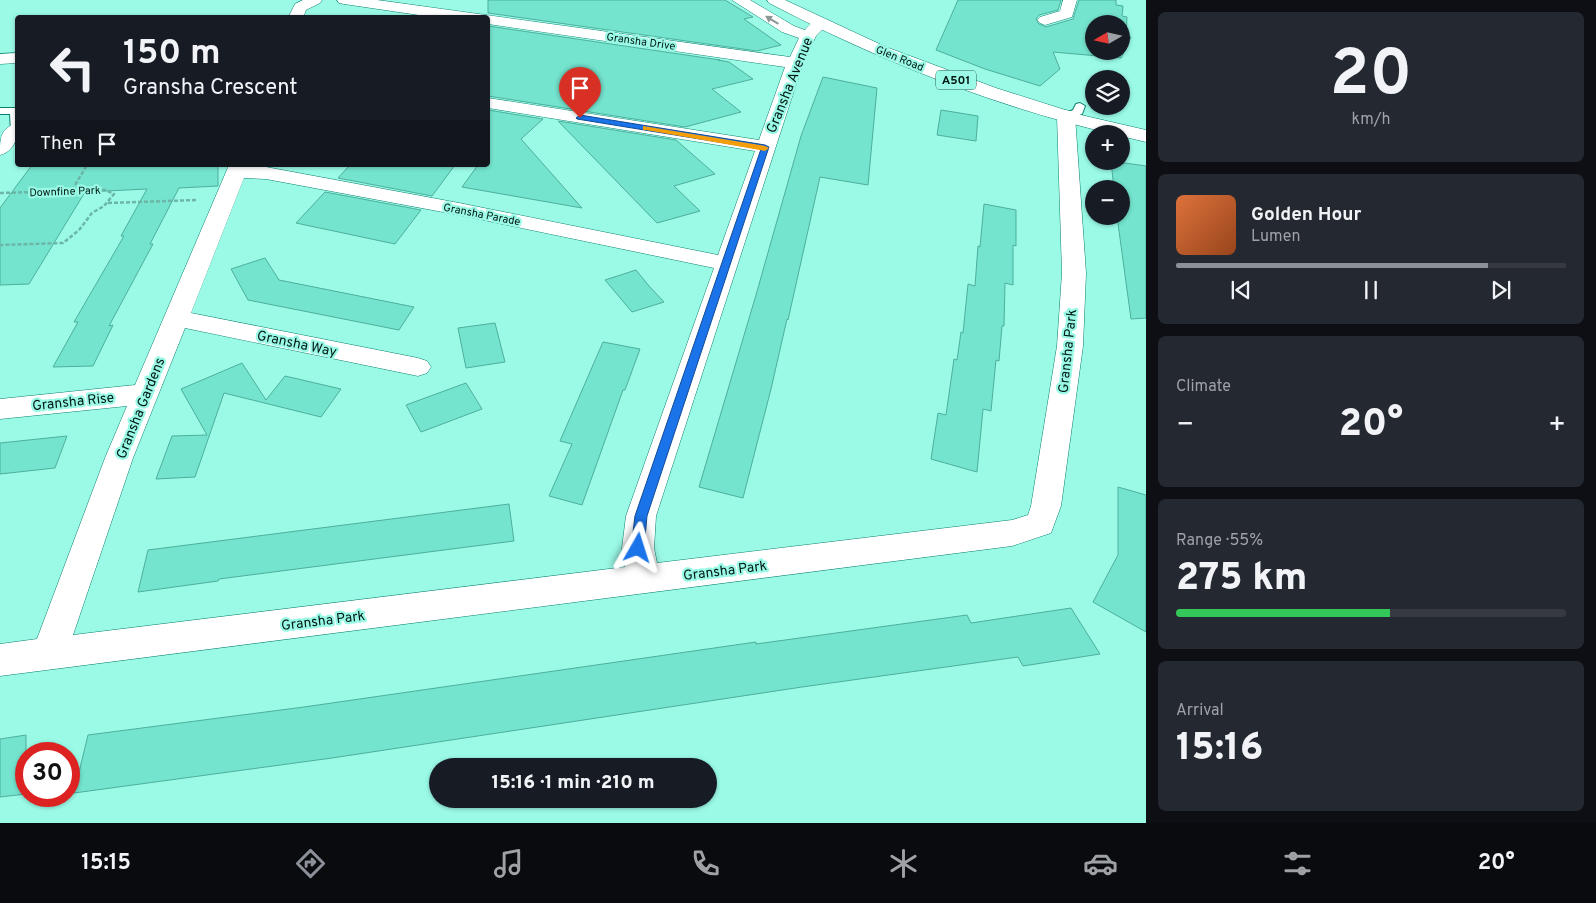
<!DOCTYPE html>
<meta charset="utf-8">
<style>
:root{--surface:#171b24;--page:#242831;--text:#f1f3f6;--muted:#9ea1a6;--line:#363941;--accent:#8c9099}
body{margin:0;font-family:Overpass,sans-serif;background:var(--page);color:var(--text);height:100vh;display:flex;flex-direction:column;font-size:19px;white-space:nowrap}
*{box-sizing:border-box;margin:0}
p{font-size:16px;color:var(--muted)}
.icon{flex:none;width:28px;height:28px;fill:none;stroke:currentColor;stroke-width:2;stroke-linecap:round;stroke-linejoin:round}
.map{position:relative;flex:1;overflow:hidden}
.sheet{display:flex;flex-direction:column;gap:12px;padding:12px;background:#0d0f14;width:450px}
.sheet>*{flex:none}
.banner{position:absolute;left:15px;top:15px;width:475px;height:152px;border-radius:5px;box-shadow:0 1px 4px #0004;background:#171b24;color:var(--text);overflow:hidden}
.needle{width:32px;rotate:261deg}
.tools{position:absolute;left:1085px;top:15px;display:grid;gap:10px}
.tools a{display:grid;place-items:center;width:45px;height:45px;border-radius:50%;background:var(--surface);box-shadow:0 1px 4px #0004;font-size:25px}
.speed{position:absolute;left:15px;top:742px;display:flex;gap:10px;font-size:25px;font-weight:700;text-align:center}
.speed>*{display:grid;place-content:center;width:65px;height:65px;border-radius:50%;background:var(--surface);box-shadow:0 1px 4px #0004;line-height:1}
.speed .limit{border:8px solid #d22;background:#fff;color:#111}
.pin{position:absolute;display:grid;place-items:center;width:42px;height:42px;color:#fff;margin:-51px -21px;border-radius:50% 50% 50% 0;rotate:-45deg;box-shadow:0 0 5px #0007}
.pin .icon{rotate:45deg}
.me{position:absolute;width:55px;margin:-28px;rotate:6deg;stroke-linejoin:round;filter:drop-shadow(0 0 4px #0008)}
.turn{display:flex;align-items:center;gap:18px;height:105px;padding:0 25px;font-size:22px}
.turn .icon{width:65px;height:65px;stroke-width:2.5}
.turn b{display:block;font-size:35px;line-height:42px}
.then{display:flex;align-items:center;height:48px;padding:0 25px;background:#0003;gap:10px;font-size:19px}
.big{font-size:38px;font-weight:800;line-height:1.1}
.sheet .tile{flex:1;display:flex;flex-direction:column;justify-content:center;gap:8px;min-width:0;padding:0 18px;border-radius:8px;background:var(--page)}
.sheet .dial{align-items:center;gap:0}
.dial b{font-size:65px;line-height:1}
.song{display:flex;align-items:center;gap:15px}
.cover{width:60px;height:60px;border-radius:8px;background:linear-gradient(135deg,hsl(20 70% 55%),hsl(20 70% 35%))}
.played{height:5px;border-radius:2px;background:linear-gradient(90deg,var(--accent) 80%,var(--line) 80%)}
.keys{display:flex;justify-content:space-around;direction:ltr}
.heat{display:flex;justify-content:space-between;align-items:center;font-size:28px;direction:ltr}
.charge{height:8px;border-radius:4px;background:linear-gradient(90deg,#34c759 55%,var(--line) 0)}
.trip{position:absolute;left:429px;top:758px;width:288px;height:50px;border-radius:25px;background:var(--surface);box-shadow:0 1px 4px #0004;font-weight:800;line-height:50px;text-align:center}
.tabs{display:flex;height:80px;justify-content:space-around;align-items:center;background:#090b0e;color:var(--muted)}
.tabs .icon{width:35px;height:35px}
.tabs .on{color:var(--accent)}
.tabs b{font-size:22px;color:var(--text)}
main{display:flex;flex:1;min-height:0}
.map>svg:first-child{display:block}
</style>
<main>
<div class="map">
<svg width="1146" height="823" viewBox="0 0 1146 823">
<rect width="100%" height="100%" fill="#9afae6"/>
<path fill="#74e4ce" stroke="#4daf9c" fill-rule="evenodd" d="M488,0h237l28,17 -9,2 37,26 -24,6 -269,-38z
M958,0h103l-3,10 -19,5 -3,4 3,5 7,3 27,-8 6,-19h37v5l7,1 -1,10 5,1 -1,19 5,1 -10,21 -68,-6 7,17 -20,17 -55,-17 -49,-19zM1094,24h27v27h-27z
M488,26l232,34h-2l11,2 24,17 -41,10 29,23 -56,15 -197,-31z
M823,77l54,11 -9,97 -48,-8 -32,143 -1,-1 -16,70 -28,109 -44,-11 57,-192 45,-159z
M488,110l55,9 -22,20 61,69 -120,-21 16,-22h10z
M941,110l37,6 -2,25 -39,-6z
M558,121l118,19 39,34 -41,12 26,25 -43,12z
M1111,161l35,5v152l-15,1 -14,-103h4v-27h-7z
M32,165h186v21l-39,2 -29,56h3l-44,82 4,-1 -20,41 -40,1 25,-45h-4l50,-86h-3l26,-47 -62,3 -56,92 -29,1v-77z
M350,165h105l-23,31 -94,-18z
M325,192l96,18 -26,34 -99,-21z
M984,204l32,6v36l-3,-1v40l-8,-2 -1,43h-2l-3,35 -3,-1 -5,51 -8,-2 -6,63 -46,-13 7,-46 8,2 8,-56 3,1 4,-28 2,1 5,-49 7,2 3,-40 2,1z
M265,258l14,22 135,27 -15,23 -151,-30 -17,-31z
M636,270l13,16 15,16 -32,10 -27,-32z
M495,323l10,39 -39,6 -8,-40z
M603,342l37,7 -15,41h-2l-41,115 -33,-9 23,-52 -12,-3z
M242,363l24,37 19,-24 56,13 -20,28 -97,-24 -29,84 -39,2 16,-43 35,-1 -26,-46z
M466,383l16,26 -61,23 -15,-27z
M67,436l-12,32 -55,6v-31z
M1118,487l28,8v137l-53,-30 25,-47z
M509,504l5,37 -295,38 -1,2 -80,11 10,-42z
M1071,608l29,46 -77,12 -5,-9 -216,30 -470,71 -258,35 14,-58 216,-28 452,-65v2l211,-29 4,8z
M26,735v59l-26,3v-58z"/>
<g fill="none" stroke-linecap="round" stroke-linejoin="round">
<defs>
<path id="service" d="M1080,103l5,3 -3,8 -16,5 -4,-1 -1,-2 12,-6 3,-6z
M0,108h18v25l-7,-1 -1,-18h-10z"/>
<path id="minor" d="M303,0h19l-2,3 -14,7 -3,8h-15l7,-14z
M337,0h40l413,57 9,-19 -17,-6 -50,-32h18l44,26 11,4c6,-7 11,-12 20,-9l3,3 -12,12 -13,27 -147,453 -2,32 3,15 355,-43 16,-5 3,-9 26,-160 5,-73 -5,-157 3,-4 6,-2 6,2 3,4 11,157 -3,73 -22,160 -10,27 -39,13 -1012,130v-32l37,-5 68,-181 22,-52 -127,13v-20l135,-14 94,-220 37,2 193,36 259,52 37,-104 -267,-43v-10l271,42 26,-73 -297,-43v-6h-49l-95,-14 -5,-1zM244,178l22,1 193,36 255,53 -88,248 -4,32 3,19 -552,68 60,-177 52,-130 233,48 9,-3 4,-6 -4,-6 -9,-3 -227,-45z
M1063,0h14l-5,17 -27,8 -5,-2 -3,-3 3,-3 20,-6z
M18,53v10l-18,1v-10z
M18,123c0,14 -3,28 -18,32 0,-17 0,-27 18,-32z"/>
<path id="primary" d="M767,0h18l101,47 110,41 85,27 65,15v12l-25,-6v-2h-8c-120,-28 -235,-74 -344,-131z"/>
</defs>
<use href="#service" stroke="#0b806f" stroke-width="2"/>
<use href="#minor" stroke="#0b806f" stroke-width="1"/>
<use href="#primary" stroke="#0b806f" stroke-width="1"/>
<path stroke="#6bb6a6" stroke-width="2.5" stroke-dasharray="4 2" stroke-linecap="butt" d="M72,190l15,-25
M0,193l105,-3 9,4 -10,12 -12,7 -13,17 -16,13 -63,2
M108,203l89,-3"/>
<use href="#service" fill="#fff" fill-rule="evenodd"/>
<use href="#minor" fill="#fff" fill-rule="evenodd"/>
<use href="#primary" fill="#fff" fill-rule="evenodd"/>
</g>
<defs><path id="oneway-solid" d="M-6-.8H1V-3.2L6.5 0L1 3.2V.8H-6Z" transform="scale(1.25)"/></defs>
<use fill="#8c9795" href="#oneway-solid" transform="translate(772 20) rotate(-149)"/>
<path fill="#1a73e8" stroke="#114b97" d="M580,115l185,30 4,2 -122,369 -3,32 -2,4 -4,1 -5,-1 -2,-4 4,-32 126,-367 -184,-30 -1,-1z"/>
<path fill="#f59e0b" d="M643,126l122,20 4,2 -4,3 -119,-21h-3z"/>
<g text-anchor="middle" stroke-width="4.5" stroke-linejoin="round" paint-order="stroke">
<g font-size="11" fill="#001813" stroke="#9afae6">
<text transform="translate(641 41) rotate(8)" y="4">Gransha Drive</text>
<text transform="translate(900 58) rotate(22)" y="4">Glen Road</text>
<text transform="translate(65 191) rotate(-2)" y="4">Downfine Park</text>
<text transform="translate(482 214) rotate(11)" y="4">Gransha Parade</text>
</g>
<rect fill="#9afae6" stroke="#2e5c52" stroke-width="1" x="936" y="70.5" width="40" height="19" rx="4"/>
<g font-size="12" font-weight="bold" fill="#001813">
<text x="956" y="84">A501</text>
</g>
<g font-size="14" fill="#001813" stroke="#9afae6">
<text transform="translate(789 85) rotate(-68)" y="5">Gransha Avenue</text>
<text transform="translate(297 343) rotate(12)" y="5">Gransha Way</text>
<text transform="translate(1067 351) rotate(-84)" y="5">Gransha Park</text>
<text transform="translate(73 401) rotate(-6)" y="5">Gransha Rise</text>
<text transform="translate(140 408) rotate(-68)" y="5">Gransha Gardens</text>
<text transform="translate(725 570) rotate(-7)" y="5">Gransha Park</text>
<text transform="translate(323 620) rotate(-7)" y="5">Gransha Park</text>
</g>
</g>
</svg>
<div class="tools">
<a><svg class="needle" viewBox="-14 -14 28 28"><path d="M0-13l5 13h-10z" fill="#e53935"/><path d="M0 13l5-13h-10z" fill="#9ea1a6"/></svg></a>
<a><svg class="icon" aria-label="layers" viewBox="0 0 24 24"><path d="M12 4l9 5-9 5-9-5zM3 14l9 5 9-5"/></svg></a>
<a>+</a>
<a>−</a>
</div>
<div class="speed"><div class="limit">30</div></div>
<div class="pin" style="left:580px;top:118px;background:#d93025"><svg class="icon" aria-label="arrive" viewBox="0 0 24 24"><path d="M6 21V4h12l-3 4 3 4H6"/></svg></div>
<svg class="me" style="left:638px;top:548px" viewBox="-20 -20 40 40"><path d="M0-17L14 15 0 8-14 15z" fill="#1a73e8" stroke="#fff" stroke-width="4"/></svg>
<div class="trip">15:16 · 1 min · 210 m</div>
<div class="banner">
<div class="turn"><svg class="icon" aria-label="left" viewBox="0 0 24 24"><path d="M17 20v-9H6M10 6l-5 5 5 5"/></svg><div><b>150 m</b>Gransha Crescent</div></div>
<div class="then">Then<svg class="icon" aria-label="arrive" viewBox="0 0 24 24"><path d="M6 21V4h12l-3 4 3 4H6"/></svg></div>
</div>
</div>
<section class="sheet">
<div class="tile dial"><b>20</b><p>km/h</p></div>
<div class="tile">
<div class="song"><i class="cover"></i><div><b>Golden Hour</b><p>Lumen</p></div></div>
<div class="played"></div>
<div class="keys"><svg class="icon" aria-label="previous" viewBox="0 0 24 24"><path d="M18 5L8 12l10 7zM5 5v14"/></svg><svg class="icon" aria-label="pause" viewBox="0 0 24 24"><path d="M8 5v14M16 5v14"/></svg><svg class="icon" aria-label="next" viewBox="0 0 24 24"><path d="M6 5l10 7-10 7zM19 5v14"/></svg></div>
</div>
<div class="tile"><p>Climate</p>
<div class="heat"><a>−</a><b class="big">20°</b><a>+</a></div>
</div>
<div class="tile"><p>Range · 55%</p><b class="big">275 km</b><div class="charge"></div></div>
<div class="tile"><p>Arrival</p><b class="big">15:16</b></div>
</section>
</main>
<nav class="tabs">
<b>15:15</b>
<svg class="icon on" aria-label="directions" viewBox="0 0 24 24"><path d="M12 3l9 9-9 9-9-9zM9 14v-3h6M13 9l2 2-2 2"/></svg>
<svg class="icon" aria-label="music" viewBox="0 0 24 24"><path d="M9 18V5l10-2v13"/><circle cx="6" cy="18" r="3"/><circle cx="16" cy="16" r="3"/></svg>
<svg class="icon" aria-label="phone" viewBox="0 0 24 24"><path d="M5 4h4l2 5-3 2q2 4 5 5l2-3 5 2v4C11 20 4 13 5 4z"/></svg>
<svg class="icon" aria-label="climate" viewBox="0 0 24 24"><path d="M12 3v18M4 7l16 10M4 17L20 7"/></svg>
<svg class="icon" aria-label="car" viewBox="0 0 24 24"><path d="M5 17H2v-5l4-1 3-4h7l3 4 3 1v5h-3M9 17h6M6 11h13"/><circle cx="7" cy="17" r="2"/><circle cx="17" cy="17" r="2"/></svg>
<svg class="icon" aria-label="filters" viewBox="0 0 24 24"><path d="M4 7h16M4 17h16"/><circle cx="9" cy="7" r="2"/><circle cx="15" cy="17" r="2"/></svg>
<b>20°</b>
</nav>
